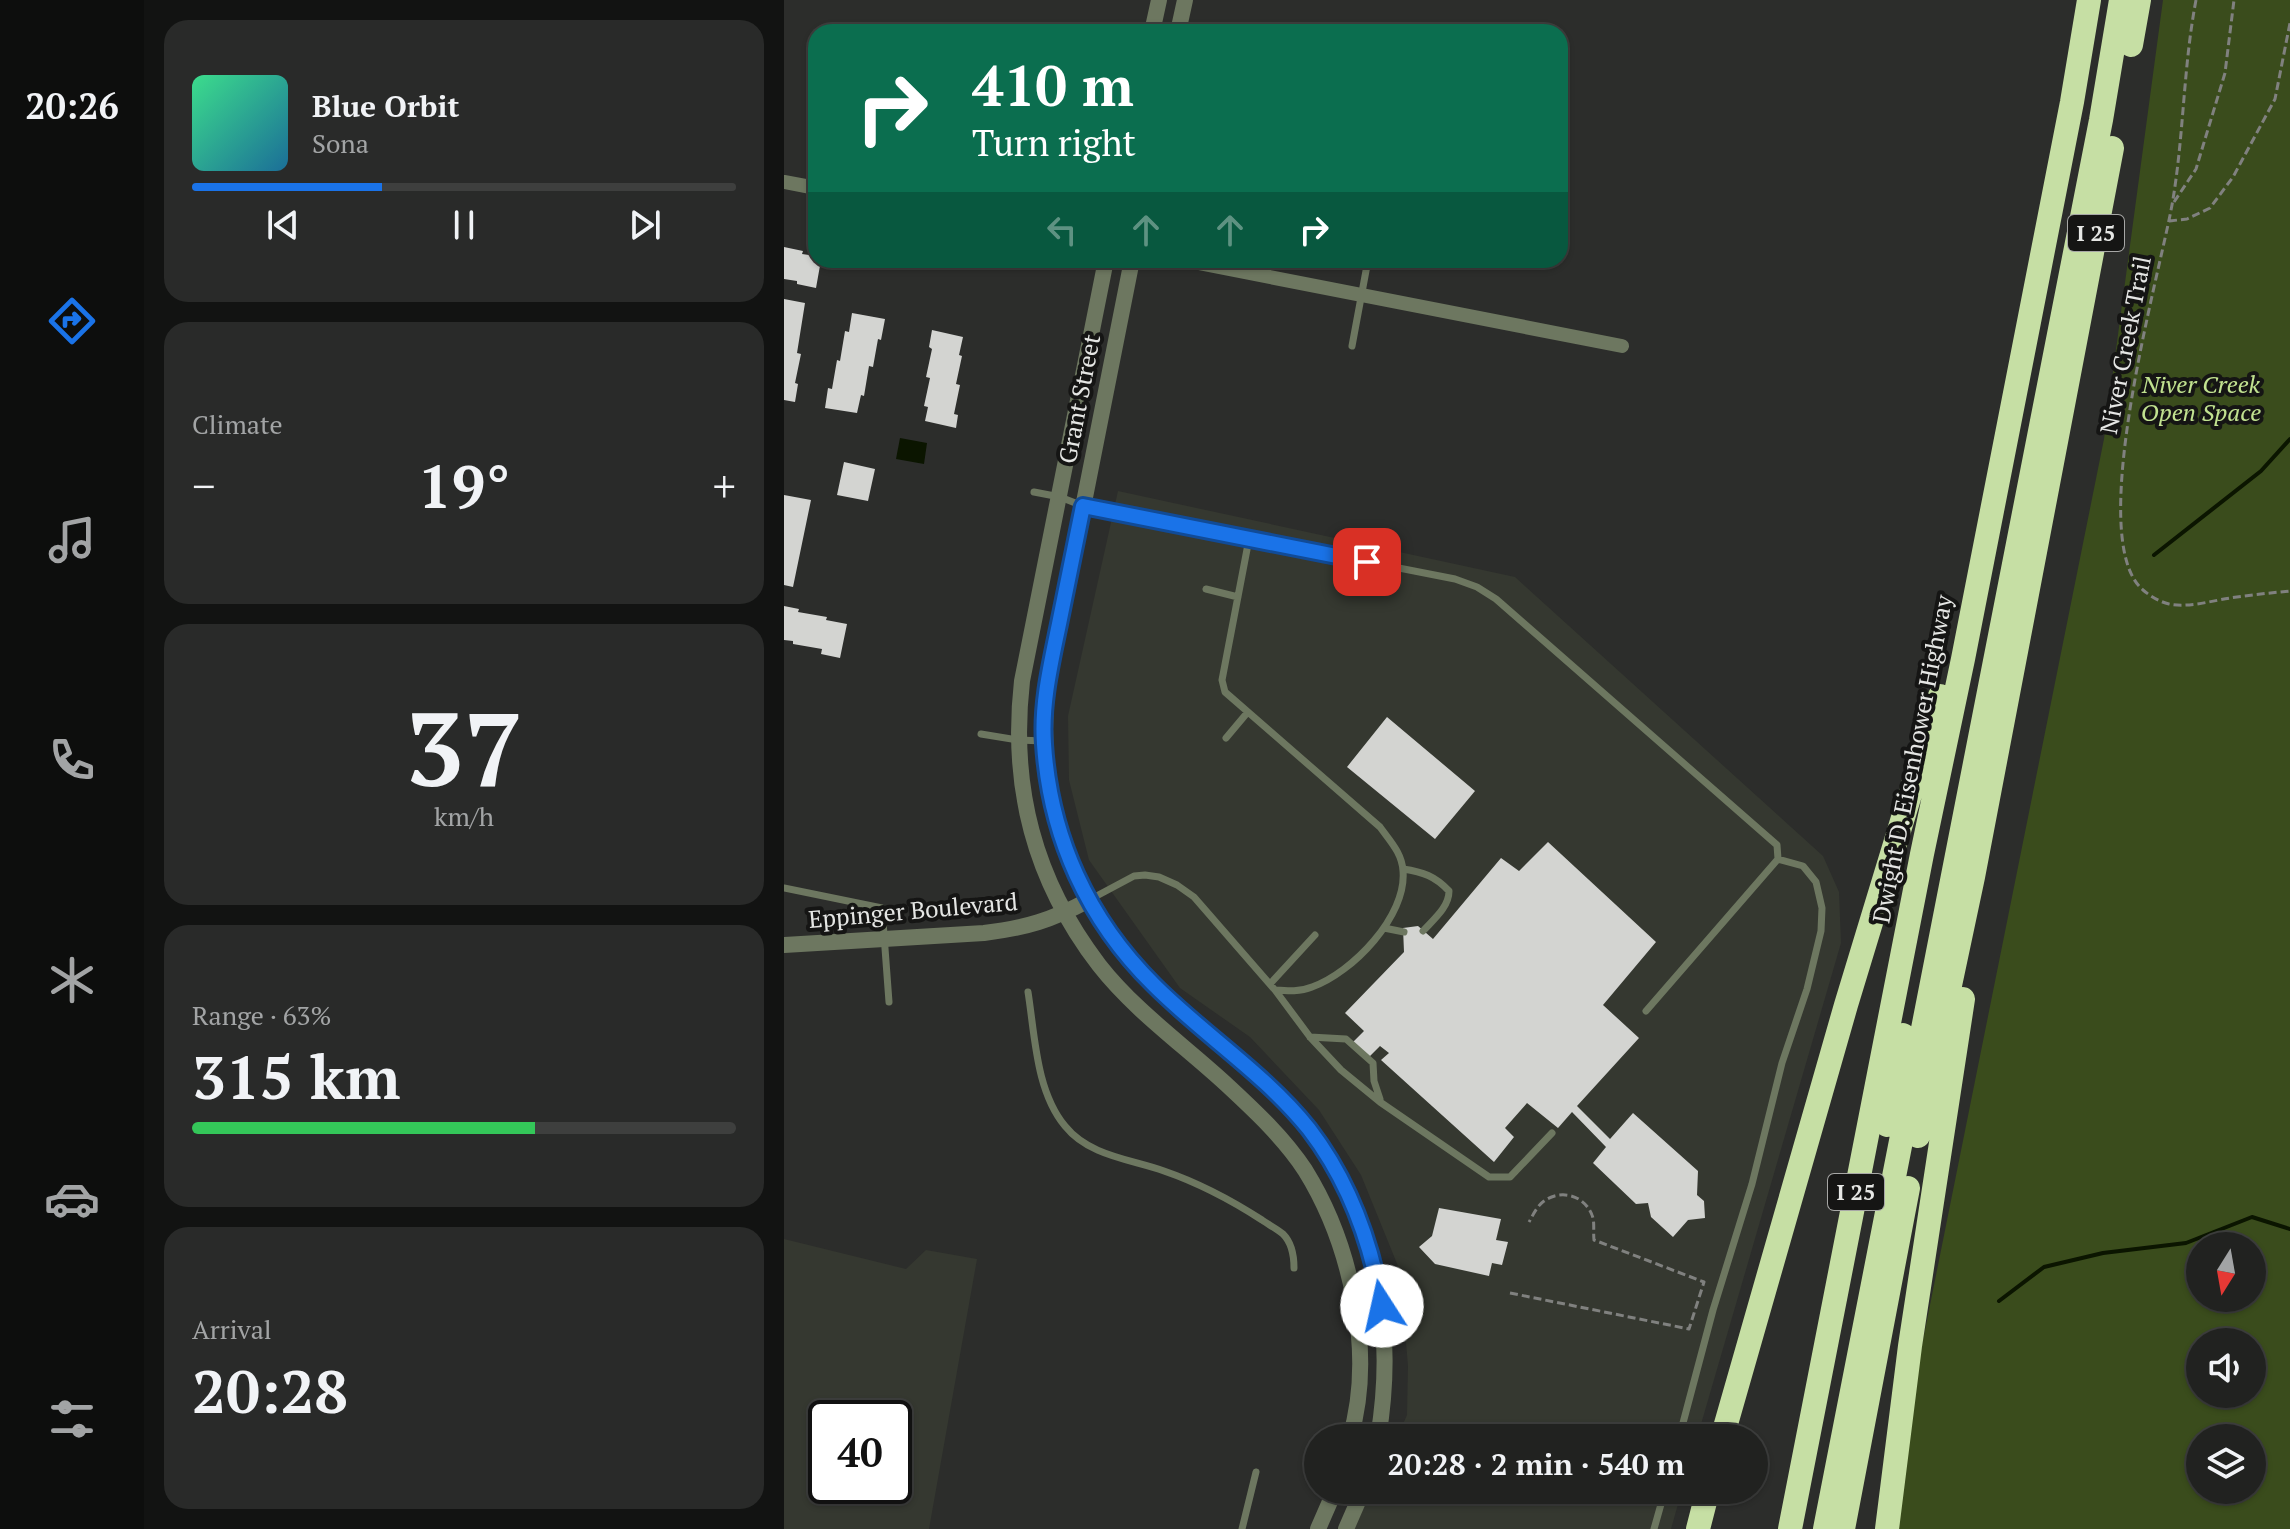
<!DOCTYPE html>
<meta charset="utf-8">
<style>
:root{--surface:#212220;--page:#292a29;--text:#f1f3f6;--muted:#a2a4a5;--line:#3e3f3e;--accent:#1a73e8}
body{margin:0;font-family:"PT Serif",serif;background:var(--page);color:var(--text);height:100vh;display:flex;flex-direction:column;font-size:30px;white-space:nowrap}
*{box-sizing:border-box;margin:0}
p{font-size:26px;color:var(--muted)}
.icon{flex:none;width:44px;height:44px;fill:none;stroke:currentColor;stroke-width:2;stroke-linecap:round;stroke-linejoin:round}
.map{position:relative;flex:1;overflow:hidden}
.details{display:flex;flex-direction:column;gap:20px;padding:20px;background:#121312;width:640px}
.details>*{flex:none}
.guide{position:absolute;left:24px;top:24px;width:760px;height:244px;border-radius:24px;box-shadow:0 2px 6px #0004,0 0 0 2px var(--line);background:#0b6e4f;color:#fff;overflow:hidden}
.needle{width:52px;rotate:191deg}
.tools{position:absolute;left:1402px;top:1232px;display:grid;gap:16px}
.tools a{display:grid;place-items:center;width:80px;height:80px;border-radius:50%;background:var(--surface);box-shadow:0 2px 6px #0004,0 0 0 2px var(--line);font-size:40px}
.speed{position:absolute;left:24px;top:1400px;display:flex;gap:16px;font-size:40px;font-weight:700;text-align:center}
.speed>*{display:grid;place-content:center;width:104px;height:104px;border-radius:50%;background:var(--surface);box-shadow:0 2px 6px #0004,0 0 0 2px var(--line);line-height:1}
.speed .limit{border:4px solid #111;border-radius:12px;background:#fff;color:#111}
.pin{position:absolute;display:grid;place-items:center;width:68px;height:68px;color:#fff;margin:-34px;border-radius:16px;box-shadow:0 4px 12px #0006}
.me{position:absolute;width:88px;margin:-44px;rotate:350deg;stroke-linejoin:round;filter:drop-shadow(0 0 6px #0008)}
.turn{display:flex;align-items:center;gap:28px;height:168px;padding:0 32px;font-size:36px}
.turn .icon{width:104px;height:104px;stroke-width:2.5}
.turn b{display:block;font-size:56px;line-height:68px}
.lanes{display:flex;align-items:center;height:76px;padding:0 32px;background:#0003;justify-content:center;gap:40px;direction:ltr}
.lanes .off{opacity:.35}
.big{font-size:60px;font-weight:700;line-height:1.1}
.details .card{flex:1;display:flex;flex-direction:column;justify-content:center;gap:12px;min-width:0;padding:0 28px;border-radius:24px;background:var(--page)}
.details .dial{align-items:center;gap:0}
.dial b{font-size:104px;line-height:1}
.song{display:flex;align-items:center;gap:24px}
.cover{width:96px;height:96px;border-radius:12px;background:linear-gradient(135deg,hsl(150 70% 55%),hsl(200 70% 35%))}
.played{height:8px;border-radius:4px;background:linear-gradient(90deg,var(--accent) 35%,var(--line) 35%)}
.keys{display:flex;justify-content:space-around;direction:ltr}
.heat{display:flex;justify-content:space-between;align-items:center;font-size:44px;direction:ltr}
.charge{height:12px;border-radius:6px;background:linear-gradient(90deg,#34c759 63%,var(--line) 0)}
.trip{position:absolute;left:520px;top:1424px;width:464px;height:80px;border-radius:40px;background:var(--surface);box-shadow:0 2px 6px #0004,0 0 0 2px var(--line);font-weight:700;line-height:80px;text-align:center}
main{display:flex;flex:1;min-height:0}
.dock{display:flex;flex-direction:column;width:144px;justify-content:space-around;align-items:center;background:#0d0e0d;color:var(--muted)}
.dock .icon{width:56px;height:56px}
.dock .on{color:var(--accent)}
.dock b{font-size:36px;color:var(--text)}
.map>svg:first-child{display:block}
</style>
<main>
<nav class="dock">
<b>20:26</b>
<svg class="icon on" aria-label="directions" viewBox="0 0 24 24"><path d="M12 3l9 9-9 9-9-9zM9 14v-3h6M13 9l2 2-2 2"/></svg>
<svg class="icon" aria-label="music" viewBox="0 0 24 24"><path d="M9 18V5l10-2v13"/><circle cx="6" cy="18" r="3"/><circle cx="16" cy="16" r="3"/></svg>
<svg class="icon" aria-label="phone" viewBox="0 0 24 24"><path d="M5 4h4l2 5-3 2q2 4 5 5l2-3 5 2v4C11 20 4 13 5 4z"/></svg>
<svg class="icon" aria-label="climate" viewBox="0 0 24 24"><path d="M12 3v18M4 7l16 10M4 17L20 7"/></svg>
<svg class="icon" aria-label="car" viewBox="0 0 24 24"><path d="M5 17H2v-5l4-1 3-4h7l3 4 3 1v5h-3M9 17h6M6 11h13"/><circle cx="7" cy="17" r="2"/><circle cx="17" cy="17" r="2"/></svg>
<svg class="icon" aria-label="filters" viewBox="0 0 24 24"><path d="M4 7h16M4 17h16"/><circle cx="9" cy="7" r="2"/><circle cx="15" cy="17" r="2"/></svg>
</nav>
<section class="details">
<div class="card">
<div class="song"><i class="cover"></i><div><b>Blue Orbit</b><p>Sona</p></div></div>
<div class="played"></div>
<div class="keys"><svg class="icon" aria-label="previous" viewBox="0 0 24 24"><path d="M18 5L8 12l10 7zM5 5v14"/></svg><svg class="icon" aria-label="pause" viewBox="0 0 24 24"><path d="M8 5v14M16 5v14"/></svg><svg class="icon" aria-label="next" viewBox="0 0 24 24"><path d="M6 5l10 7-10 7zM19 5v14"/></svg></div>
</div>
<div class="card"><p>Climate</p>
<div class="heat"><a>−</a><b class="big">19°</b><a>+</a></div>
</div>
<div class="card dial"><b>37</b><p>km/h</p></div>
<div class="card"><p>Range · 63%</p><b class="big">315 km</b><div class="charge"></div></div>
<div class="card"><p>Arrival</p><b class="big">20:28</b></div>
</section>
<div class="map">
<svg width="1506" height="1529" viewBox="0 0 1506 1529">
<rect width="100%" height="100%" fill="#2c2d2b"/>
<path fill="#353830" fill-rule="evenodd" d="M334,491l397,86 308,279 16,36 2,51 -144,495h-300l10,-23 1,-49 -8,-95 -39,-96 -42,-65 -69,-73 -70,-49 -91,-128 -20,-80 -1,-64z
M0,1239l122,30 20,-19 51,9 -48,270h-145zM42,1418h68v68h-68z
M588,1490h310l-11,39h-317z"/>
<path fill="#3a4c1c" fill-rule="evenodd" d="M1379,0h127v1529h-405l219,-1090zM1416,1246h52v52h-52zM1416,1342h52v52h-52zM1416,1438h52v52h-52z"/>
<path fill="#0b1500" d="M116,438l27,5 -3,21 -28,-5z"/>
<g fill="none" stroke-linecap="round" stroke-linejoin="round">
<path stroke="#0b1500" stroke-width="4" d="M1370,555l107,-84 29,-32
M1215,1301l45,-34 59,-14 83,-10 66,-26 38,12"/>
</g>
<path fill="#d3d4d1" d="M0,247l19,4 -1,3 14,2v4h5l-5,28 -19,-4v-3l-13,-2z
M0,299l21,4 -8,50 4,1 -6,29 3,1 -3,18 -11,-2z
M68,313l33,6 -4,21 -3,-1 -5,28 -4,-1 -5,30 -3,-1 -4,18 -32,-5 3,-20 4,1 5,-29 3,1 5,-30 4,1z
M148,330l31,7 -4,18 3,1 -6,28 4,1 -6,29 4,1 -2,13 -31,-7 3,-14 -4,-1 6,-28 -4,-1 6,-28 -3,-2z
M60,462l31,7 -7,32 -31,-6z
M0,495l27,5 -18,87 -9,-2z
M0,606l15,3 -1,3 29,5 -1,3 21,4 -7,34 -19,-4 1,-5 -29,-5v-3l-9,-1z
M603,717l88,74 -40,48 -88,-72z
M764,842l108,100 -53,63 36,33 -62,68 33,33 23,-26 65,58 -1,24 7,6 1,17 -17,2 -15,17 -22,-20 -3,-14 -12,1 -43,-41 13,-16 -34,-35 -14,16 -31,-25 -22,25 9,9 -20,25 -113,-102 8,-7 -9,-7 -12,12 -17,-14 13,-13 -19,-18 59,-61 -1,-24 15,-2 15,13 68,-81 18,13z
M655,1208l62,11 -5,21 12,2 -6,23 -10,-2 -3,13 -54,-12 -16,-17 13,-11z"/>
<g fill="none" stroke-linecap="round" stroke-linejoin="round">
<path stroke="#80817f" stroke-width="3" stroke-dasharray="8 4" stroke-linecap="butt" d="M1412,0c-13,68 -12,137 -24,205 -13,72 -88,335 -29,385 7,6 17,12 26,14 19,4 42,-3 61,-6 20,-3 40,-5 60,-7
M1390,202l22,-33 29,-96 9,-73
M1385,221l18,-2 23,-11 23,-31 42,-78 15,-76
M726,1293l179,36 15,-47 -110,-42c-1,-8 1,-18 -2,-25 -8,-20 -31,-26 -48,-14 -7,5 -11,14 -15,21"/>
<path stroke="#6d7760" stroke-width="7" d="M396,25l32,7
M568,346l16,-86
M250,492l26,5 23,9 372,73 22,8 19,12 281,246 1,14 -132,152
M422,589l32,8
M197,734l37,6 26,1
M442,738l21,-25
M619,869c20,3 32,7 46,22 0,16 -15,28 -26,40
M0,888l98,20 7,94
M305,900l45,-24 11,-1 14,2 18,8 17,12 81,93c13,1 25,2 37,-3 40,-14 95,-71 91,-116 -1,-18 -13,-30 -23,-44l-155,-135 -3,-12 27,-141
M600,928l20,4
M486,984l45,-49
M491,990l35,47 31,33 39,32 109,75h21l42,-44
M244,992c7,44 8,99 37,134 24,30 65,33 99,45 35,12 67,29 98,49 7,5 15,9 21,14 9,9 11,21 11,34
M526,1037l36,2 27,24 1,18 6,18
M570,1425l63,13
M895,1438l34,-128 39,-126 30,-121 25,-74 14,-58 1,-23 -6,-26 -13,-16 -25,-7
M458,1529l14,-57
M870,1529l11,-39"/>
<path stroke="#6d7760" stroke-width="14" d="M0,182l32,6
M399,260l439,86"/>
<path stroke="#6d7760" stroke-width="16" d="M368,32l7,-32
M394,32l7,-32
M322,260l-84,421c-12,106 12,199 77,284 36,46 86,81 128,120 28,26 57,53 78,85 46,74 70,183 45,268
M348,260l-85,429c-11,115 25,214 107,296 50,50 110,89 154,144 70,87 88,202 70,309
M0,945l200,-12c42,-5 68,-13 105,-33
M534,1529l17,-39
M562,1529l17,-39"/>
<path stroke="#c6dfa4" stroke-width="24" d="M1347,45l8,-45
M1103,1125l16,-90
M1134,1136l55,-259 139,-729
M938,1438l124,-433 94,-309
M914,1529l10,-39
M1006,1529l132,-675 41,-195 109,-557 17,-102
M1041,1529l276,-1409 20,-120
M1059,1529l65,-341
M1103,1529l23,-183 53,-347"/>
</g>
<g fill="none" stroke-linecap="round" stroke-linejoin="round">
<defs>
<path id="route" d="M583,562l-284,-56c-8,39 -16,79 -24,118 -8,39 -18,80 -15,120 6,93 44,176 110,241 50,50 111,89 155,144 40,52 62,113 73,177"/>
</defs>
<use href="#route" stroke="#114b97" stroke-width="20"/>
<use href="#route" stroke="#1a73e8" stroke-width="14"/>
</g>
<g text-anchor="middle" stroke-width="8" stroke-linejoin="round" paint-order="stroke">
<g fill="#151514" stroke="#a7a7a6" stroke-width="2">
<rect x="1284" y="215" width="56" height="36" rx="6"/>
<rect x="1044" y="1174" width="56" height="36" rx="6"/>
</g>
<g font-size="22" font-weight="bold" fill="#e5e6e4">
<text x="1312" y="241">I 25</text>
<text x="1072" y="1200">I 25</text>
</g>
<g font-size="24" fill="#e5e6e4" stroke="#151514">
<text transform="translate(1342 345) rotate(-79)" y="8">Niver Creek Trail</text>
<text transform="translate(296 399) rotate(-79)" y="8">Grant Street</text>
<text transform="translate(1129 759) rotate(-79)" y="8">Dwight D. Eisenhower Highway</text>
<text transform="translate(129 911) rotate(-5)" y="8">Eppinger Boulevard</text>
</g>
<g font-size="24" font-style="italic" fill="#c1e290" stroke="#151514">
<text x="1417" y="393">Niver Creek<tspan x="1417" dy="28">Open Space</tspan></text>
</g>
</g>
</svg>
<div class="tools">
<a><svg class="needle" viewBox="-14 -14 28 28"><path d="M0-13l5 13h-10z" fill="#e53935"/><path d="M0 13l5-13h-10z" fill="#a2a4a5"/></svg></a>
<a><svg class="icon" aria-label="sound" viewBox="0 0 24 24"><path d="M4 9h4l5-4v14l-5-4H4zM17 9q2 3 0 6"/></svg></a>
<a><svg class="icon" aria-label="layers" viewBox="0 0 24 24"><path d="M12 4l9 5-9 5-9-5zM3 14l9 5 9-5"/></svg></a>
</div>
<div class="speed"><div class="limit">40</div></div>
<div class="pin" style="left:583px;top:562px;background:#d93025"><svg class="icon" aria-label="arrive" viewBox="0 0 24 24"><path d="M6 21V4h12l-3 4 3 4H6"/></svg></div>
<svg class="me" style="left:598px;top:1306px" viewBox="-20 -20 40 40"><circle r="19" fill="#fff"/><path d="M0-13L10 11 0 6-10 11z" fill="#1a73e8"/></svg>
<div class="trip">20:28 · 2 min · 540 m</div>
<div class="guide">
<div class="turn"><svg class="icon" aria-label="right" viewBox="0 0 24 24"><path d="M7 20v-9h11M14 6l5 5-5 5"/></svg><div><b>410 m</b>Turn right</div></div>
<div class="lanes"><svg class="icon off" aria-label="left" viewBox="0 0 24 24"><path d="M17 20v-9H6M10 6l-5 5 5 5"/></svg><svg class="icon off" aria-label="ahead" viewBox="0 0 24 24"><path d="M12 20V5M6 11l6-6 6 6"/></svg><svg class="icon off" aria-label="ahead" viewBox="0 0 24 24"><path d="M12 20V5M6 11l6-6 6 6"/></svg><svg class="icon" aria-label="right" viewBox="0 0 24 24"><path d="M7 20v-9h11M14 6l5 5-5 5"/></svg></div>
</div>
</div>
</main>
